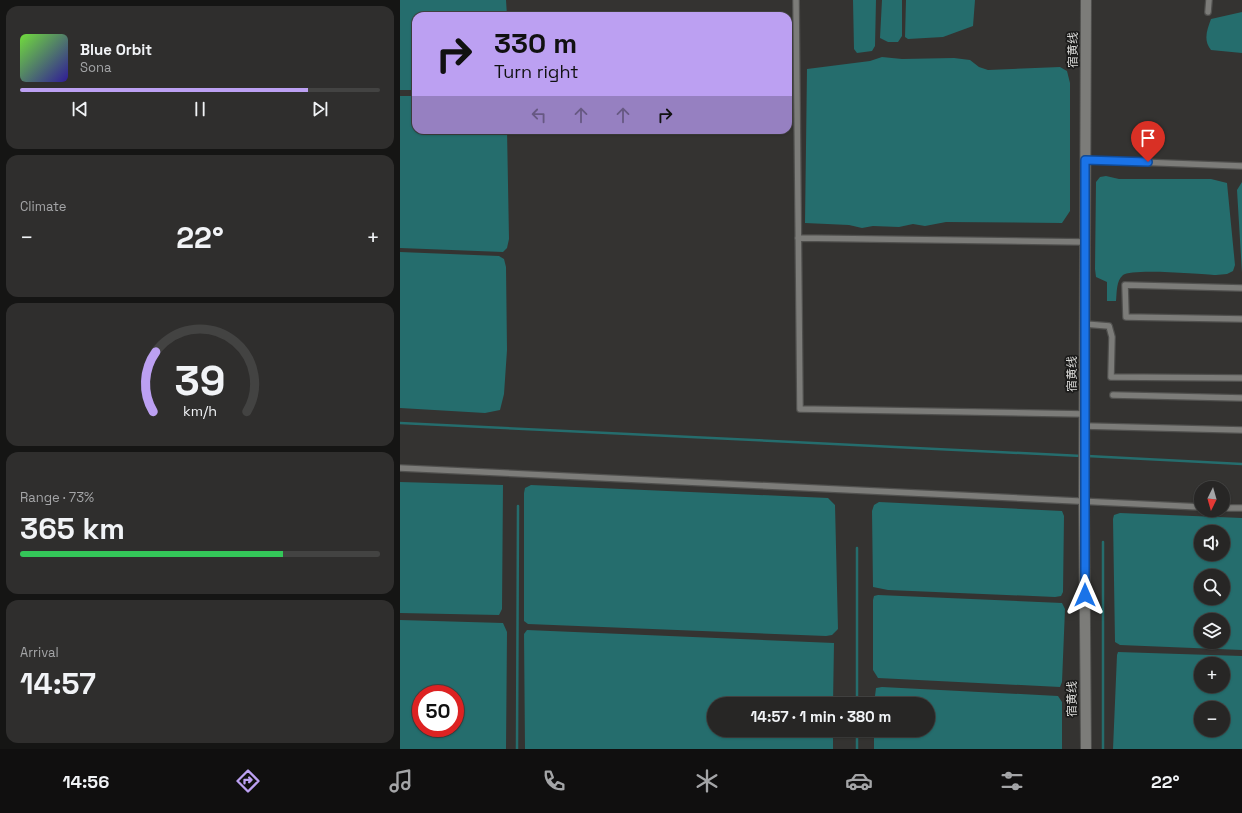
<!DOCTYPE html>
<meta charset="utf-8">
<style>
:root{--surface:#272625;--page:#2f2e2d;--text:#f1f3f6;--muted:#a4a5a7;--line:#434342;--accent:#bca0f2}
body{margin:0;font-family:"Space Grotesk","Noto Sans SC",sans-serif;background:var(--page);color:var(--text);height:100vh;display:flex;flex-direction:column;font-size:15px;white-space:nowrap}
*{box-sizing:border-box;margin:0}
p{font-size:13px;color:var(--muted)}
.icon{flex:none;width:22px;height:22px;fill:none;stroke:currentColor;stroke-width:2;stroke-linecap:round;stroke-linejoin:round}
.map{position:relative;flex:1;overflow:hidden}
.drawer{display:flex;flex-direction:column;gap:6px;padding:6px;background:#151514;width:400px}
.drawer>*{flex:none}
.banner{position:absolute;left:12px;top:12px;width:380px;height:122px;border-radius:12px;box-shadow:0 1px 3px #0004,0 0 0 1px var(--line);background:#bca0f2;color:#111;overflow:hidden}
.needle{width:26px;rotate:185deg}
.buttons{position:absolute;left:794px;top:481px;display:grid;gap:8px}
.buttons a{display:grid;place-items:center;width:36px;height:36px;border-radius:50%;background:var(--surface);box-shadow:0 1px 3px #0004,0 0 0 1px var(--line);font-size:20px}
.speed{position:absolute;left:12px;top:685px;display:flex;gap:8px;font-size:20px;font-weight:700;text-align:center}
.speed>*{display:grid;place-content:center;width:52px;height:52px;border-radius:50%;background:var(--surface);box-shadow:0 1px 3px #0004,0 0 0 1px var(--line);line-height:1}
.speed .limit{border:6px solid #d22;background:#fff;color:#111}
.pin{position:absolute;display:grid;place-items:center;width:34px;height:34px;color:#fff;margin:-41px -17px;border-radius:50% 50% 50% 0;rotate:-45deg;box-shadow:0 0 4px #0007}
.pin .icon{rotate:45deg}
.me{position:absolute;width:44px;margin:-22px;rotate:0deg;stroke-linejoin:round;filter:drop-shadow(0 0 3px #0008)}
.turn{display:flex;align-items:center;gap:14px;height:84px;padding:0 16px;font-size:18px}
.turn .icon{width:52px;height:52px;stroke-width:2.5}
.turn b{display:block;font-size:28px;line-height:34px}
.lanes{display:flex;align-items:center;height:38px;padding:0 16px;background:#0003;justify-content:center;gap:20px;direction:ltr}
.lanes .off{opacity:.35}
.big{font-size:30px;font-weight:600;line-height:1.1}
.drawer .tile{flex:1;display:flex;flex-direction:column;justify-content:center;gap:6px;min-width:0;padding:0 14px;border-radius:12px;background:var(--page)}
.drawer .dial{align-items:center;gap:0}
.dial svg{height:104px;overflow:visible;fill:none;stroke:var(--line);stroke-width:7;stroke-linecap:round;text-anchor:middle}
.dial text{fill:var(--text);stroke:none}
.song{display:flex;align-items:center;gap:12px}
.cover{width:48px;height:48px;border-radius:6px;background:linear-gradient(135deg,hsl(100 70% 55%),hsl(250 70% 35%))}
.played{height:4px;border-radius:2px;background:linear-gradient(90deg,var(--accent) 80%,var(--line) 80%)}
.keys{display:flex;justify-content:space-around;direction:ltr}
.heat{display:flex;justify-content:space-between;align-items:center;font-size:22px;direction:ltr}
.charge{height:6px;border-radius:3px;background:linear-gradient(90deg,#34c759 73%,var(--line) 0)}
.trip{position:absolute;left:307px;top:697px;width:228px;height:40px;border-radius:20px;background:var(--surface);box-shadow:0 1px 3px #0004,0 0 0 1px var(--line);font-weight:600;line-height:40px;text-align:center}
.tab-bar{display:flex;height:64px;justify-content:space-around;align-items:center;background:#100f0f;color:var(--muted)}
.tab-bar .icon{width:28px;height:28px}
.tab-bar .current{color:var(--accent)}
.tab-bar b{font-size:18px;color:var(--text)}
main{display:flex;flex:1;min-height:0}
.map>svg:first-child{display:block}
</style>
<main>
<section class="drawer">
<div class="tile">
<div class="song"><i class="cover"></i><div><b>Blue Orbit</b><p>Sona</p></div></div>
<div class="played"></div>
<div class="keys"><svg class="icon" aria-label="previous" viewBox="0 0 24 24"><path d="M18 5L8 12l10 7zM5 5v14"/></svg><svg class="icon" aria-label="pause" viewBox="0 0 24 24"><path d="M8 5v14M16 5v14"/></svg><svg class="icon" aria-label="next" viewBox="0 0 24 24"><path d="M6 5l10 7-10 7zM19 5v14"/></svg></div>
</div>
<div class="tile"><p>Climate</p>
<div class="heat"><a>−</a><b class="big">22°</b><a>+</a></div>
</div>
<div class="tile dial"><svg viewBox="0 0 100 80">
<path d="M14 69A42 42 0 1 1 86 69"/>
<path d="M14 69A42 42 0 0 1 16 23" stroke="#bca0f2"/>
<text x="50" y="56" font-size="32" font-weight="700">39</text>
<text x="50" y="72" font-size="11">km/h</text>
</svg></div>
<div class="tile"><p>Range · 73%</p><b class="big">365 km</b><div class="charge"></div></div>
<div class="tile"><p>Arrival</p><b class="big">14:57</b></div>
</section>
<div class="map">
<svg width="842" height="749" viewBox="0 0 842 749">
<rect width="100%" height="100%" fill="#343331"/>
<path fill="#256d6d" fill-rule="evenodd" d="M0,0h106l1,16h-91v74h-16z
M453,0h23l-1,46 -3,5 -15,2 -3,-4z
M482,0h20v36l-4,6h-10l-8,-4z
M506,0h69l-2,26 -30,11 -35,2 -3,-2z
M842,12v41l-31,-3c-8,-10 -4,-20 0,-31z
M482,57l20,2 52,-1 16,2 9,7 9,3 72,-3 7,4 3,12v128l-8,12 -116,-1 -21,4 -12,-2 -14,3 -26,-1 -11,2 -13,-3 -44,-2 2,-154 63,-8z
M0,96h16v34h91l2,109 -2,9 -4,4 -103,-4z
M706,176l13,3h92l16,4 8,82 -2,6 -6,3 -11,1c-14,-1 -85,-7 -93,0 -7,6 -6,17 -7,26h-9v-19l-11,-5 -1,-8 1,-87 4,-5z
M842,182v91l-5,-83z
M0,252l99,4 5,3 2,8 1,83 -3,44 -4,16 -15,3 -85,-5z
M0,482l103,3 -1,124 -3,6 -99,-2z
M131,485l297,13 7,7 3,124 -6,6 -6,1 -298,-12 -4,-3v-128l1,-5z
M479,502l183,9 2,5 -1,76 -2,4 -6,1 -167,-7 -15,-3 -1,-76 2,-6z
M720,513l122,5v132l-122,-5 -5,-3 -2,-123 1,-4zM801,532h22v22h-22zM801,576h22v22h-22zM801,620h22v22h-22z
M478,595l184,8 3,6 -3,73 -2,5 -182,-9 -5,-8v-70l1,-4z
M0,620l103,3 4,9 -1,117h-106zM21,694h34v34h-34z
M127,630l307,13 -1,61h-119v26h119v19h-308l-1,-115z
M718,652l124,4v93h-129l4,-94zM801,664h22v22h-22zM801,708h22v22h-22z
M482,687l176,9 4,6v47h-188v-19h54v-26h-54l2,-16z"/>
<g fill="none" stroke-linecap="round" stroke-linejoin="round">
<path stroke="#256d6d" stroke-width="2.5" d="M0,423l682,33
M687,456l155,8
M457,548v156
M457,730v19
M117,749l1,-243
M703,749v-207"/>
<defs>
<path id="service" d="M396,0l4,409 284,5
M808,12l1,-12
M685,160l157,6
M398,238l287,4
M842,288l-117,-3 1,32 116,2
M685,324l24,2 3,11 -1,40 131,1
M713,395l129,3
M684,426l158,4
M0,468l801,39
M823,508h19"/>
<path id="secondary" d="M686,749l-2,-247 2,-502"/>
</defs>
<use href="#service" stroke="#50504e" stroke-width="8"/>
<use href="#secondary" stroke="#50504e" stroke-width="12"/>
<use href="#service" stroke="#7c7c79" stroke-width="5.5"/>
<use href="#secondary" stroke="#7c7c79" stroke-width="10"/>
</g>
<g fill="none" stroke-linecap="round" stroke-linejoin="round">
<defs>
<path id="route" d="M685,595v-435l63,2"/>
</defs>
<use href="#route" stroke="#114b97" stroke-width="10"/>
<use href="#route" stroke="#1a73e8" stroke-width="7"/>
</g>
<g text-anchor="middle" stroke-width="3.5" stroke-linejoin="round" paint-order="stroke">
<g font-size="12" fill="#d8d8d6" stroke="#1b1b1a">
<text transform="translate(673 50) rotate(-90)" y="4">宿黄线</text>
<text transform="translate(672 374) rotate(-90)" y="4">宿黄线</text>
<text transform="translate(672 699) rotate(-90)" y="4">宿黄线</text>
</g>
</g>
</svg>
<div class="buttons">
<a><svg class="needle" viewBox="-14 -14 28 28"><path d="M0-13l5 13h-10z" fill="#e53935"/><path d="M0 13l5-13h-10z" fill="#a4a5a7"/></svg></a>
<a><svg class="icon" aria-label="sound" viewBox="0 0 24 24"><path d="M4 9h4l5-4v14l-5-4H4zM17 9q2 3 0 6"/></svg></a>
<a><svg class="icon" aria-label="search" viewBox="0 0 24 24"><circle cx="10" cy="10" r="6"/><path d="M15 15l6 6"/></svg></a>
<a><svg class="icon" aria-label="layers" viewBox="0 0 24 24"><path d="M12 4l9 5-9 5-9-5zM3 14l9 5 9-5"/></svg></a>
<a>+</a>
<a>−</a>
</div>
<div class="speed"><div class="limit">50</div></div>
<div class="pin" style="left:748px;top:162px;background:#d93025"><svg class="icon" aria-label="arrive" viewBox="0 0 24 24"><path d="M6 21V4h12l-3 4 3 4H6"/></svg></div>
<svg class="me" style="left:685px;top:595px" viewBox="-20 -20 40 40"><path d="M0-17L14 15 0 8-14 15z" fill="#1a73e8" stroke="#fff" stroke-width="4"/></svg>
<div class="trip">14:57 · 1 min · 380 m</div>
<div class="banner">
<div class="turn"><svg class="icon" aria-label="right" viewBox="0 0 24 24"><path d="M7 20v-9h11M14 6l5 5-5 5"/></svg><div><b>330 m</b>Turn right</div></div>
<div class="lanes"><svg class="icon off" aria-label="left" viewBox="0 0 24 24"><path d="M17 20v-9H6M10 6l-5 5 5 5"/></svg><svg class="icon off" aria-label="ahead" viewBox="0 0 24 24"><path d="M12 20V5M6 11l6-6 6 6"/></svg><svg class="icon off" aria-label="ahead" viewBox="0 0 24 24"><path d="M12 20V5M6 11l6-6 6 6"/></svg><svg class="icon" aria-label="right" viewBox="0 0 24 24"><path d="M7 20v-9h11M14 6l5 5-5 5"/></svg></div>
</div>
</div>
</main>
<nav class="tab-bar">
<b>14:56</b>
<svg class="icon current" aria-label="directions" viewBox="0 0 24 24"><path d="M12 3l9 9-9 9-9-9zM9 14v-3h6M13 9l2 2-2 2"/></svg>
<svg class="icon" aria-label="music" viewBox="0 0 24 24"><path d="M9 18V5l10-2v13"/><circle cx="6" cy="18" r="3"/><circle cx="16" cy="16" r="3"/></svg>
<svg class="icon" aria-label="phone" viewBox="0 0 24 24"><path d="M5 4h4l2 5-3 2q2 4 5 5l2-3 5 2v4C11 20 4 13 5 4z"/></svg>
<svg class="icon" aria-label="climate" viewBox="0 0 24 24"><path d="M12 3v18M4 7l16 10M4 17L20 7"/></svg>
<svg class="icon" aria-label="car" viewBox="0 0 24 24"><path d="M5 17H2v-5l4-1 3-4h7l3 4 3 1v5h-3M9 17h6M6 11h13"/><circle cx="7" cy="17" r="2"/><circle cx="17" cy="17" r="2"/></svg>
<svg class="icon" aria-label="filters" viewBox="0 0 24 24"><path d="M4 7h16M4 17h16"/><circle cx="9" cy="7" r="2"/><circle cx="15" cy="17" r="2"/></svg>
<b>22°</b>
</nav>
